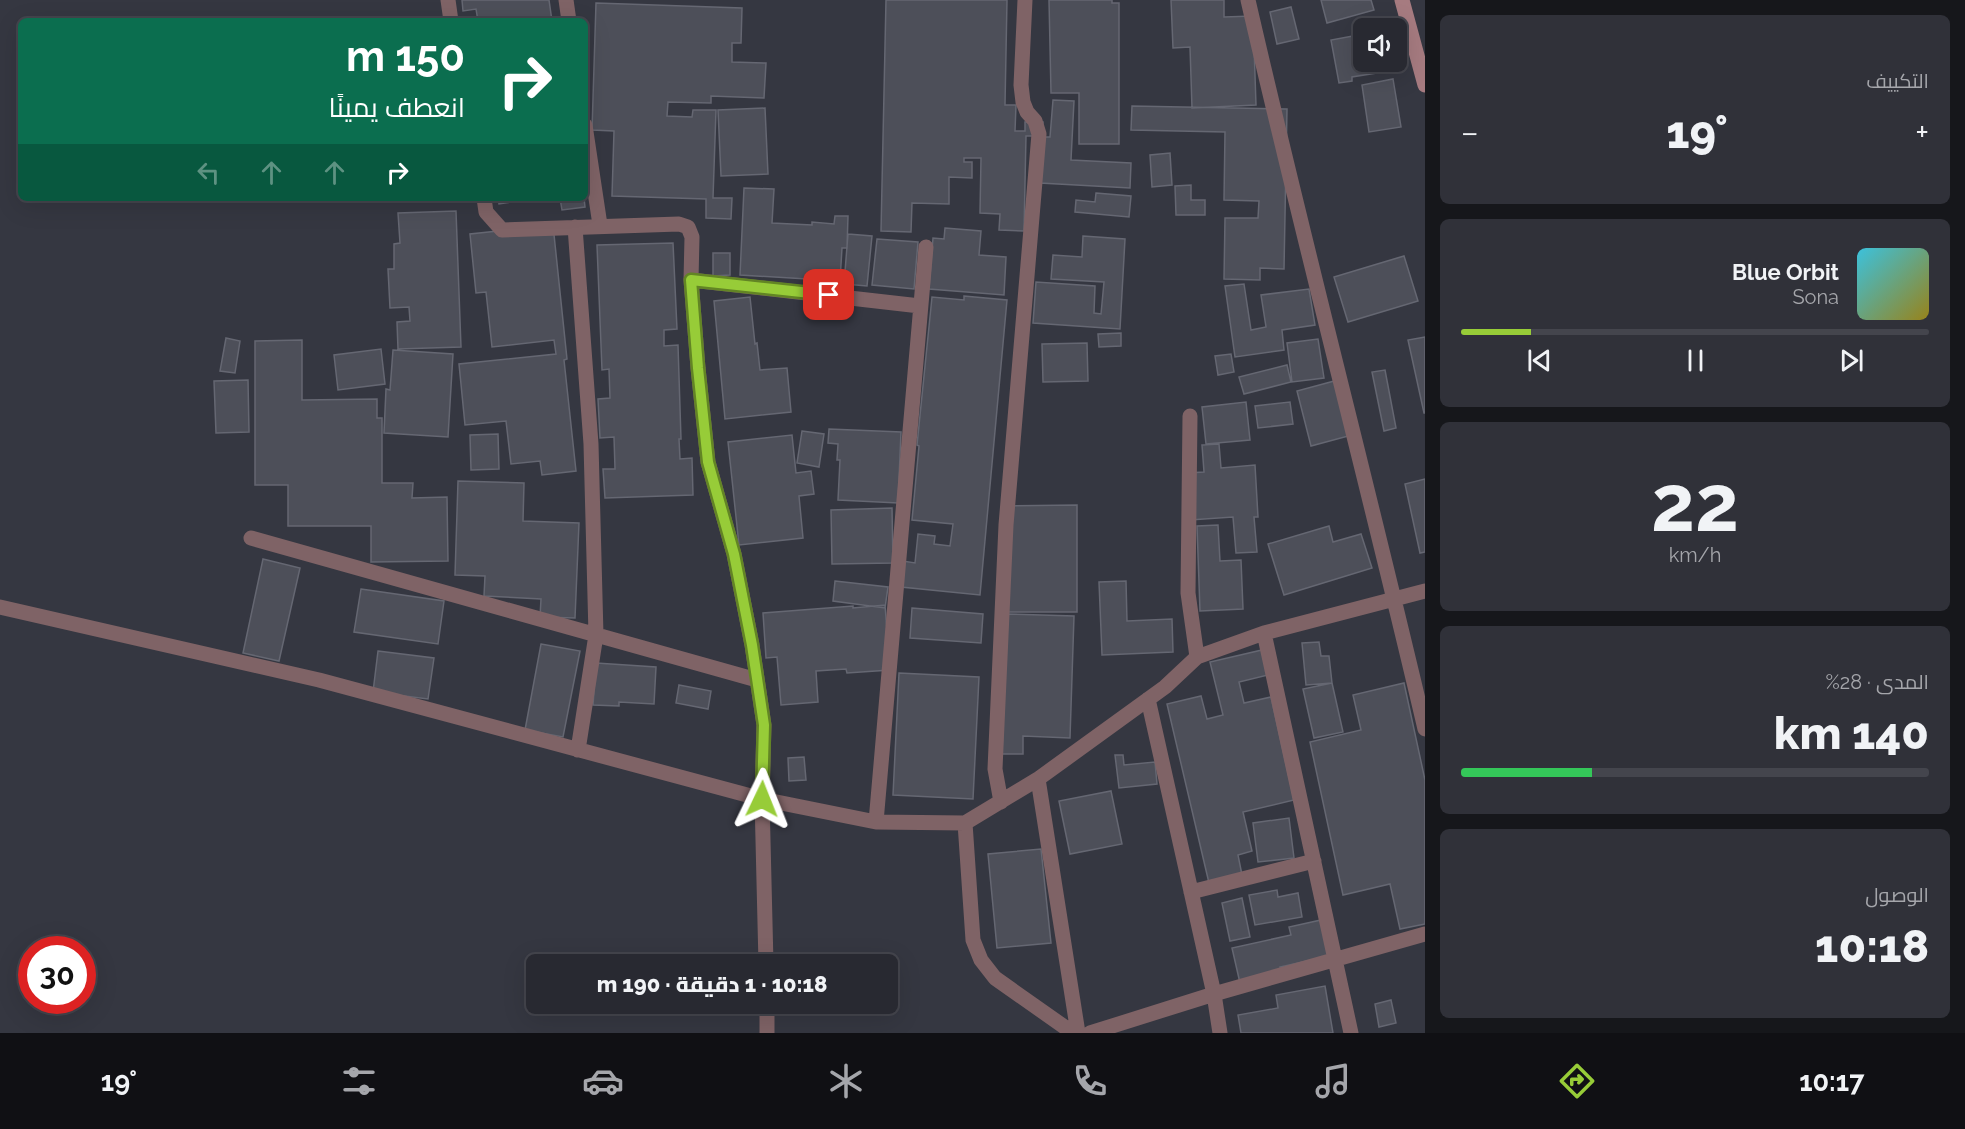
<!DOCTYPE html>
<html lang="ar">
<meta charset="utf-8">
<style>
:root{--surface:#282931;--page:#303139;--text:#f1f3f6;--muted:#a5a6ab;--line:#44454d;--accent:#97cc38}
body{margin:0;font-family:Raleway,Cairo,sans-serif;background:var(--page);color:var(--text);direction:rtl;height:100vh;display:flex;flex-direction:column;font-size:22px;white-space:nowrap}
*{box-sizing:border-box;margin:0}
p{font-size:20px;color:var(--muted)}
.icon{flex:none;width:33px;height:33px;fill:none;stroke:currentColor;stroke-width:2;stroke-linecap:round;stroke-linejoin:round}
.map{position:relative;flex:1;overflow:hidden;direction:ltr}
.panel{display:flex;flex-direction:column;gap:15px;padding:15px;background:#16171b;width:540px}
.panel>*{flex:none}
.guide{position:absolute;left:18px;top:18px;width:570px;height:183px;border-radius:9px;box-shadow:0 6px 24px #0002,0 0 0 2px var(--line);direction:rtl;background:#0b6e4f;color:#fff;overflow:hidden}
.buttons{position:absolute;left:1353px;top:18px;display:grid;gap:12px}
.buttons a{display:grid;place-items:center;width:54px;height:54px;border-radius:9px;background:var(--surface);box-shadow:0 6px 24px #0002,0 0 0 2px var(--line);font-size:30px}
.speed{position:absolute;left:18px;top:936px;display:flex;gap:12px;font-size:30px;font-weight:700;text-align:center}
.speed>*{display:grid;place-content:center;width:78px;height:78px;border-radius:50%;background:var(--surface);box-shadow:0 6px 24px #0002,0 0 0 2px var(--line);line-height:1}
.speed .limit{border:9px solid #d22;background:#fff;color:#111}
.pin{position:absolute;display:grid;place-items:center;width:51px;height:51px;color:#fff;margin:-26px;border-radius:12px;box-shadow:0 3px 9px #0006}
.me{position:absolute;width:66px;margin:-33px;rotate:2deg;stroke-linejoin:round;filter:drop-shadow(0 0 4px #0008)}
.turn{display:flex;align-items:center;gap:21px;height:126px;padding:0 24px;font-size:27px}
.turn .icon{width:78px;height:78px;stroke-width:2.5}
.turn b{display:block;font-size:42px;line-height:51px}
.lanes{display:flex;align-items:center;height:57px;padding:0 24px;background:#0003;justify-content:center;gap:30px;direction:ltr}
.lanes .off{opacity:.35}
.big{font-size:45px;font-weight:800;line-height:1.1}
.panel .widget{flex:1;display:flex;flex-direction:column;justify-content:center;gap:9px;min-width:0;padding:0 21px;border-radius:9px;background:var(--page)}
.panel .dial{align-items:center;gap:0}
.dial b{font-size:78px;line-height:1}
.song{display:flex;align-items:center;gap:18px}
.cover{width:72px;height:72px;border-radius:9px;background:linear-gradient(135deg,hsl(190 70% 55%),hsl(50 70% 35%))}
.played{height:6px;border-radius:3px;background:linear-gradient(90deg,var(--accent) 15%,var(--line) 15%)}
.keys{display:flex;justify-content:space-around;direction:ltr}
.heat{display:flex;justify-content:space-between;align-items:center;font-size:33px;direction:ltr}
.charge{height:9px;border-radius:4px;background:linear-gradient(90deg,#34c759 28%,var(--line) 0)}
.trip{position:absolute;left:526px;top:954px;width:372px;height:60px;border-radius:9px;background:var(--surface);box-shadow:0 6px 24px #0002,0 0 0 2px var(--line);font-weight:800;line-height:60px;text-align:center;direction:rtl}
.tab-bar{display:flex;height:96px;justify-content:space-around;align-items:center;background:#101014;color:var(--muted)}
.tab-bar .icon{width:42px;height:42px}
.tab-bar .active{color:var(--accent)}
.tab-bar b{font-size:27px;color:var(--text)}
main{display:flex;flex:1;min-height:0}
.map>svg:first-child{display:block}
</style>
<main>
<section class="panel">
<div class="widget"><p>التكييف</p>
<div class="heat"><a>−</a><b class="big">19°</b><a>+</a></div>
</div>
<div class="widget">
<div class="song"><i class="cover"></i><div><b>Blue Orbit</b><p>Sona</p></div></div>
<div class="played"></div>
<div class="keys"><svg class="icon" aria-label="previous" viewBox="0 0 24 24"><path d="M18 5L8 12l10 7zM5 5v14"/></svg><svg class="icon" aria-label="pause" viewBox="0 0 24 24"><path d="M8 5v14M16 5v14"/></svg><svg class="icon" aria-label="next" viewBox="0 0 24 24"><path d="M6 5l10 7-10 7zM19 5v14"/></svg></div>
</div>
<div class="widget dial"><b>22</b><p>km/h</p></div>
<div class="widget"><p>المدى · 28%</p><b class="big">140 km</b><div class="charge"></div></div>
<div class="widget"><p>الوصول</p><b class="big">10:18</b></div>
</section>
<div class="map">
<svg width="1425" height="1033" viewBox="0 0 1425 1033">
<rect width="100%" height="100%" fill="#353741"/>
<path fill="#4d4f59" stroke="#656772" stroke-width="1.5" d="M462,0h87l3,21h-74l-2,-12 -13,2z
M886,0h121l-2,105h11l-1,26h10v-9h18l-1,14h-16l-2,95 -25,-1 1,-16 -20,-1 1,-55h-17v4h8v16l-23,-1v27l-37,-1 -1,29 -30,-1z
M1049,0h63v3h7v141h-40v-51h-28z
M1171,0h53v17l29,-1 3,89 -64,3 -2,-61 -17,1z
M1321,0h50l3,10 -47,13z
M596,3l146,5 -1,35h-9v19l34,1 -2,35 -53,-2v7l-43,-1 -1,14 25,1 1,-7h23l-3,88h19l-1,21 -25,-1v-19l-94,-3 2,-65 -22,-1z
M1291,7l8,32 -22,5 -7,-32z
M1364,34v28h18l2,10 -32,5v4l-13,2 -8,-43z
M1393,79l8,48 -32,5 -7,-47z
M1053,100l21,1 -3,59 60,3 -1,25 -90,-5 2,-46h8z
M1132,106l155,3 -3,160 -24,-1v12l-36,-1 1,-61h33l1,-17 -35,-1 1,-68 -94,-2z
M765,108l3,66 -47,2 -3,-66z
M1170,153l2,32 -20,2 -2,-32z
M1191,185v15h14v15h-29l-1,-29z
M744,188l30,1 -2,34 40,2v-3l22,2 1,-8h13l-1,32h-5l-2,33 -100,-6z
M1096,193l35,3 -2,21 -54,-5 1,-12 19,2z
M498,198h37l-36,6z
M560,198h24l1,9 -23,3z
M456,211l5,136 -63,2 -1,-27 13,-1 -1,-14 -19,1 -2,-39h6v-25l6,-1 -2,-30z
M553,225l14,134 -3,1 12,111 -34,4 -2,-14 -29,3 -5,-43 -41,4 -6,-61 97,-10 -2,-14 -62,7 -6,-55 -10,1 -6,-59z
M945,228l36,3 -2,24 27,2 -2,38 -75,-6 4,-51 11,1z
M848,234l24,2 -5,50 -23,-2z
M1083,236l42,3 -5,90 -87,-6 3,-41 59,4 -1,27 7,1 3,-32 -53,-3 2,-24 29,2z
M877,239l41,3 -4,47 -42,-4z
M673,243l4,86 -13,1v16l14,-1 3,94h-2l1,20 12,-1 1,37 -88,3 -2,-29h12l-1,-32 -14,1 -2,-39 12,-1 -1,-29 -7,1 -5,-125z
M713,253h17v22l-17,1z
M1404,256l14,45 -70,21 -14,-45z
M1244,284l7,46 15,-3 -5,-32 48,-6 6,36 -33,5 2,20 -49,7 -10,-71z
M964,296l43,4 -27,295 -79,-8 2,-26 12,2 3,-29 17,2 -1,8 16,2 3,-22 -41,-4 7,-74 -2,-1 15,-148 32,3z
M750,297l5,47 2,-1 3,27 27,-2 4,44 -66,7 -11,-118z
M1121,333v13l-22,1 -1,-13z
M1425,337v76h-1l-16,-73z
M226,338l14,3 -5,32 -15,-2z
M1318,339l6,39 -32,4 -5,-39z
M302,340v60l75,-1v19h5v65h31l-1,15 35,-1 1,64 -77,1v-36h-83v-41h-33v-144z
M1087,343l1,38 -45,1 -1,-38z
M381,349l4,35 -47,6 -4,-35z
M393,350l60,4 -5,83 -64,-4 2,-44 4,1z
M1231,354l3,18 -16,3 -3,-19z
M1287,365l4,17 -47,12 -5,-17z
M1385,370l11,58 -12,3 -12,-59z
M248,380l1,52 -33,1 -2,-52z
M1338,380l14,55 -41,11 -14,-55z
M1246,402l4,38 -44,4 -4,-37z
M1290,402l3,22 -35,4 -3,-22z
M829,429l72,3 -3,71 -60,-3 2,-40h-3l1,-16 -10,-1z
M802,431l22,3 -5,33 -22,-4z
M498,434l1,35 -28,1 -1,-35z
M792,435l4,38 15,-2 3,23 -15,2 4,42 -64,7 -11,-103z
M1219,444l2,24 34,-3 3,52h-4l3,35 -21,1 -3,-36 -43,3 -3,-47 17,-1 -2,-27z
M1425,479v73l-5,1 -15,-69z
M458,481l66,2 -1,38 56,2 -4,95 -35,-1 1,-18 -57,-3 1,-20 -30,-1z
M1077,505v107h-69l-1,-106z
M892,508l1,55 -61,1 -1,-54z
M1218,525l2,36 21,-1 2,49 -43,2 -3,-85z
M1329,526l4,16 28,-8 11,34 -88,27 -16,-51z
M263,559l37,9 -21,93 -36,-8z
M835,581l53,6 -3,21 -52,-7z
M1126,581l1,40 45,-2 1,33 -71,3 -3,-73z
M361,589l83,12 -6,43 -84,-12z
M885,605l5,65 -43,3 -1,-4 -30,2 2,31 -37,3 -4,-48 -11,1 -3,-45 90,-7v2z
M912,608l71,6 -2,29 -71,-5z
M1007,614l67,2 -4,122 -47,-2v18h-21z
M1319,642l2,14h8l3,27 -26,2 -4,-42z
M541,644l39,7 -17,86 -38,-7z
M1262,650l6,25 -29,7 5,21 27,-6 23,103 -51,12 9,39 -14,4 4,20 -33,8 -42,-179 34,-8 6,23 16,-4 -13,-53z
M378,651l56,7 -6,41 -55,-7z
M596,663l60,4 -2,37 -35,-2v4l-26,-1z
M899,673l80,4 -6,122 -80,-4z
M1332,683l11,49 -29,6 -11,-49z
M1404,683l21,97v144l-25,5 -10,-45 -47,11 -33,-153 51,-12 -8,-35z
M679,685l32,6 -3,18 -32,-6z
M1115,755h8l1,10 31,-3 2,22 -38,4z
M804,757l2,23 -17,1 -1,-23z
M1111,791l11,53 -52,10 -11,-53z
M1289,818l5,40 -36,4 -5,-39z
M1041,849l10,94 -54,5 -9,-94z
M1277,890l1,7 20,-4 4,24 -47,8 -6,-30z
M1242,898l8,39 -20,4 -8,-38z
M1321,920l8,36 -49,11 2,7 -42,9 -8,-35 59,-13 -2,-8z
M1325,986l8,47h-92l-3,-18 40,-7 -2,-13z
M1391,1000l5,23 -17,4 -4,-23z"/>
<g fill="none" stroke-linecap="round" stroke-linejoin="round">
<path stroke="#7f6366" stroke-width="15" d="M448,0l3,21
M566,0l3,21
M1248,0c56,244 120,485 177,729
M585,125l15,100
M484,198l2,14 16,18 177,-6 9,3 4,10 -1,43 7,88 10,94 26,92 18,91 12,80 -2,74 4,165
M575,227l16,217 5,191 -18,115
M691,280l229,26
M1190,416l-2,177 9,64
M251,538l506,142
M0,607l319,73 443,119 114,23 89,1 73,-44 127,-92 32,-30 67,-24 161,-42
M1264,633l87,400
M1148,699l66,295 6,39
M1038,779l40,254
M1001,802l-6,-33 11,-244 33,-391 -4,-13 -8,-9 -4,-10 -2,-17 4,-85
M876,822l50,-575
M965,823l8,117 8,20 14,18 78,55
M1191,892l123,-31
M767,1004v29
M1090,1033l124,-39 211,-60"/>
<path stroke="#a67b80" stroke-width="15" d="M1402,0l23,85"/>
</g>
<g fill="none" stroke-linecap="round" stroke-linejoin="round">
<defs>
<path id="route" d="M762,799l2,-74 -12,-80 -18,-91 -26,-92 -10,-94 -7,-88 138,15"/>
</defs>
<use href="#route" stroke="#628524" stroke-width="15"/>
<use href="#route" stroke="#97cc38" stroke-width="10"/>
</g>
</svg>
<div class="buttons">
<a><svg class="icon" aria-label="sound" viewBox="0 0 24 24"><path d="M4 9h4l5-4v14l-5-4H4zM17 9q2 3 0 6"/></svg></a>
</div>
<div class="speed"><div class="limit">30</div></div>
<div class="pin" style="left:829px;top:295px;background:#d93025"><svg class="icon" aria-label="arrive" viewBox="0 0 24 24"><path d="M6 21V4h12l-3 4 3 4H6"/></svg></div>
<svg class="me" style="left:762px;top:799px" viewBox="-20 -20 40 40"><path d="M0-17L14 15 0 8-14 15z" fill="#97cc38" stroke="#fff" stroke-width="4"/></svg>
<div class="trip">10:18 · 1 دقيقة · 190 m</div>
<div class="guide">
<div class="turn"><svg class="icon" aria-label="right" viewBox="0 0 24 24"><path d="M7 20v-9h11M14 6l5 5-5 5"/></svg><div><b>150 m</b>انعطف يمينًا</div></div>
<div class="lanes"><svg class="icon off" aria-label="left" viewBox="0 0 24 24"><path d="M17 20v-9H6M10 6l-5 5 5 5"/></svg><svg class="icon off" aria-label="ahead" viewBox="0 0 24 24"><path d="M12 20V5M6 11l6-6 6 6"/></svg><svg class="icon off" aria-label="ahead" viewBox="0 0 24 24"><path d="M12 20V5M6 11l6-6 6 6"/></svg><svg class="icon" aria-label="right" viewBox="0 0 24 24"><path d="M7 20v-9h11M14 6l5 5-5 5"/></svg></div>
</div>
</div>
</main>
<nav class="tab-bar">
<b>10:17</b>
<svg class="icon active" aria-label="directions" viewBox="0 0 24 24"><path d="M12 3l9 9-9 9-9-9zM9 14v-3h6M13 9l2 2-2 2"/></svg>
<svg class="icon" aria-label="music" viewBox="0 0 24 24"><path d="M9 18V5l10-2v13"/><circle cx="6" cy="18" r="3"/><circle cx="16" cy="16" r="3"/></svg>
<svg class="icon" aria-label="phone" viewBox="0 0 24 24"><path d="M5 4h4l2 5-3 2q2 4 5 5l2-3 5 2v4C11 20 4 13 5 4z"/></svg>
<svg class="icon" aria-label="climate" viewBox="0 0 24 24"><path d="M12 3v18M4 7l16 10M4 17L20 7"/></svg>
<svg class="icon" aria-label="car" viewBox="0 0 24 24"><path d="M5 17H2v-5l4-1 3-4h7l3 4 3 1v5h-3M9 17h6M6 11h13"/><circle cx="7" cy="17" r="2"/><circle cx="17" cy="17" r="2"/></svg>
<svg class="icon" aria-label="filters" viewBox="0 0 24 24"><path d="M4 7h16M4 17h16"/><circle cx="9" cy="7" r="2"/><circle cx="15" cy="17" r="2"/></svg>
<b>19°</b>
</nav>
